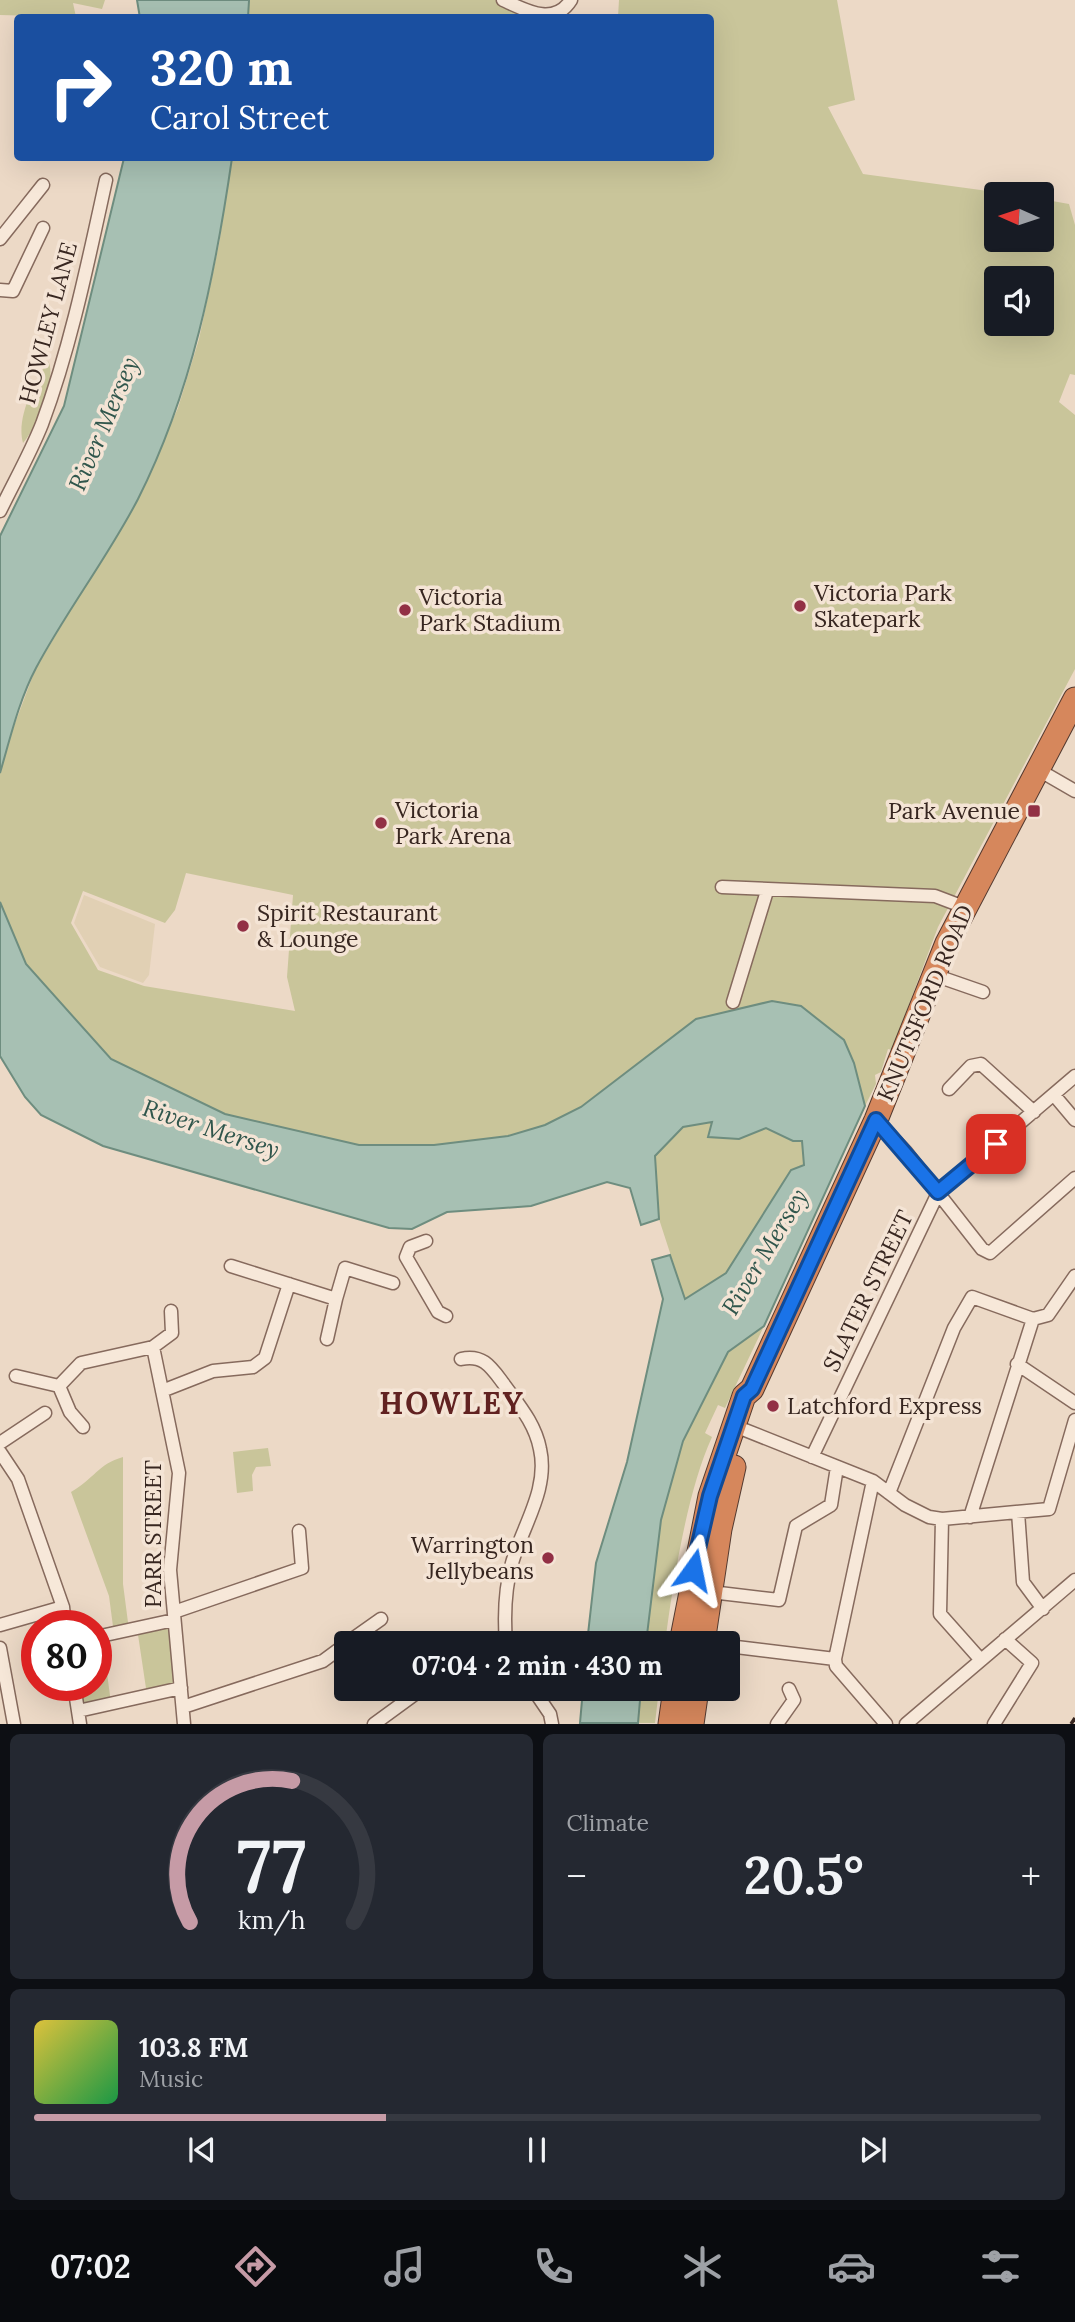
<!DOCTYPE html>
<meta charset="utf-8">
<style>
:root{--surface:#171b24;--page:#242831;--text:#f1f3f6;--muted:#9ea1a6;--line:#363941;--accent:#c69ba6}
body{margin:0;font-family:Lora,serif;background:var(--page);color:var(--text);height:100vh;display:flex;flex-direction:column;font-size:26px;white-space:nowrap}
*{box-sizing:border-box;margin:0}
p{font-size:23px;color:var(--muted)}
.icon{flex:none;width:38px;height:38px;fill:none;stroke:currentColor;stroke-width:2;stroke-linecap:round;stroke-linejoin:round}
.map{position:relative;height:1724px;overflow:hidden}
.details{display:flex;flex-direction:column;gap:10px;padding:10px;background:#0d0f14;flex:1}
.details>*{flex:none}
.banner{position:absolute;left:14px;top:14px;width:700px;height:147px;border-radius:7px;box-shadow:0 7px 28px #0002;background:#1a4fa0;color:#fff;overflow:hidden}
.needle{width:46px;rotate:273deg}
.buttons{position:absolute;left:984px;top:182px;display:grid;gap:14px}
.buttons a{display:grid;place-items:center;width:70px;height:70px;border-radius:7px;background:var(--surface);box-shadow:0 7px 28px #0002;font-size:35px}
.speed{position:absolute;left:21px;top:1610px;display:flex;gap:14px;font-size:35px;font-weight:700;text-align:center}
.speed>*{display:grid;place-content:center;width:91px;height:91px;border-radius:50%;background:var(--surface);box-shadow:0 7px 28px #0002;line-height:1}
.speed .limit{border:10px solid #d22;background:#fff;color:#111}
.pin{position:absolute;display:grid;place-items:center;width:60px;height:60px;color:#fff;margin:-30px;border-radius:14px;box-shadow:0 4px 10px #0006}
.me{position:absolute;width:77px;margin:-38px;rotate:12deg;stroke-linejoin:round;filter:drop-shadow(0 0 5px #0008)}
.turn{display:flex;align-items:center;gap:24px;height:147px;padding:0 21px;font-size:32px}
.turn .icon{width:91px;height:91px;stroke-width:2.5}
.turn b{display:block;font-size:49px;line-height:60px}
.big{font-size:52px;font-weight:800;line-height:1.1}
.details .widget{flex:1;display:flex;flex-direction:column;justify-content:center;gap:10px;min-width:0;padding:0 24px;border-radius:10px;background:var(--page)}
.details .dial{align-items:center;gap:0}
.dial svg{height:182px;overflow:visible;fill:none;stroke:var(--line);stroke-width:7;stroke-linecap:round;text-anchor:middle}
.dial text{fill:var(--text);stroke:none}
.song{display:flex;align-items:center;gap:21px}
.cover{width:84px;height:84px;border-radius:10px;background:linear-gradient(135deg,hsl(50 70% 55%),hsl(140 70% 35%))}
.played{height:7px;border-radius:4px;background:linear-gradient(90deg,var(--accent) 35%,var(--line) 35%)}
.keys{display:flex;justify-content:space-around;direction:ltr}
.heat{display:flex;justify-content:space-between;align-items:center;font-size:38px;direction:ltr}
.details .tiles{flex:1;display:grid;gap:10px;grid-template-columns:1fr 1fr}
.widget:last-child{grid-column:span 2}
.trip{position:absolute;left:334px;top:1631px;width:406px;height:70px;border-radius:7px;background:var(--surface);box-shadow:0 7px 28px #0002;font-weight:800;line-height:70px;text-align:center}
.tabs{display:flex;height:112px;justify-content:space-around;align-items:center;background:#090b0e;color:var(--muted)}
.tabs .icon{width:49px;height:49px}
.tabs .selected{color:var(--accent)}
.tabs b{font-size:32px;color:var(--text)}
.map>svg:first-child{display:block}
</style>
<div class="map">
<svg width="1075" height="1724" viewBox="0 0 1075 1724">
<rect width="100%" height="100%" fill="#ecd9c6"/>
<path fill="#e1d0b4" d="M84,895l71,29 -6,51 -6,8 -43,-16 -26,-44z"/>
<path fill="#c9c59a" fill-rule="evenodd" d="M0,0h105l-3,9 -29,-6 3,14 -76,-2z
M249,0h246l42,17 -289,1z
M619,0h218l18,100 -27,7 35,67 147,20h-14v46h45v-41l28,5 6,21v150l-5,-1 -11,28 16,13v254l-137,258 -46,123 -4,-1 -7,23 -6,3 1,9 -11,22 -11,-43 -273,44 -36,18 -37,11 -74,9h-75l-134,-31 -114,-55 -85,-95 -23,-48 -3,-14v-129l11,-39 24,-64 102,-171 41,-91 21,-69 20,-95 13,-86h478v-140l-92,-1zM996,278h45v46h-45zM186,873l107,22 -6,82 8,34 -151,-25 -46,-16 -27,-47 12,-32 82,32 10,-13z
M48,361c10,15 -13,70 -25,82 -7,-24 11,-61 25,-82z
M712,1122l-3,15 30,2 27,-11 27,13h9l2,24 -13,5 -65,103 -41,26 -26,-80 -4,-63 28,-29z
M764,1326l-39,82 -7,-3 -13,28 7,4c-25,54 -39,146 -47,206h-19l15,-123 22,-79 45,-89z
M268,1448l3,18 -15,1 -4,8 1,16 -16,2 -4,-41z
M123,1457v127l6,46 -15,4 -5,-38 -38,-104c23,-13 27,-28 52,-35z
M174,1620l7,68 -34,7 -10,-67z
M102,1636l9,67 -33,8 -4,-26h22v-48z
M641,1689h18l-4,34h-17z"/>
<path fill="#a7c0b3" stroke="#6e8d7f" stroke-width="2" d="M137,0h112v1l-1,16 -108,1z
M124,158h108c-17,117 -40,234 -94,341 -30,58 -71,111 -102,169 -17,32 -26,71 -36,105v-237l64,-130z
M0,902l26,62 85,95 114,55 134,31h75l74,-9 37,-11 36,-18 115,-88 76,-18 29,5 43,34 10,23 11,43 -101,220 -36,26 -45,89 -22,79 -15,123h-59l9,-80 31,-101 36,-163 -11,-39 18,-5 15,44 41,-26 65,-103 13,-5 -2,-24h-9l-27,-13 -27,11 -31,-2 4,-15 -29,5 -28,29 4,63 -18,6 -11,-37 -23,-6 -76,24 -84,6 -35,17 -23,-1 -286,-82 -62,-31 -16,-18 -25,-41z
M583,1689h58l-3,34h-58z"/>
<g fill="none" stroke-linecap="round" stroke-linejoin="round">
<defs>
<path id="street" d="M503,0c22,10 51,27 68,0
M0,239l43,-54
M0,290l13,1 30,-63
M0,511c14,-29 30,-57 42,-87 29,-78 46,-162 64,-244
M1037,769l38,22
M722,887l213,9 29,11
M934,975l49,17
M733,1002l34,-111
M949,1089l22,-23 10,-2 53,48
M1054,1095l21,25
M876,1120l30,32 76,97 8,4 85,-75
M426,1241l-16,6 -4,10 32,55 8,4
M231,1266l105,33 -9,40
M336,1299l9,-31 48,15
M1033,1319l15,-4 27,-39
M153,1347l26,126 -9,97 14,154
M461,1359c22,-5 30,8 42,24 15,21 32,40 37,66 9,40 -17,76 -28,114 -7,25 -8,54 -6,80
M1017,1364l58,39
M16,1376l43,10 22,-23 72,-16 19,-14 -1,-22
M59,1386l11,26 13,15
M162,1391l51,-20 40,-4 12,-9 24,-74
M745,1430l128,51 32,24 24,12 13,2 107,-10 26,-89
M0,1443l45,-30
M0,1452l18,27 45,128 2,19
M812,1457l126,-264 137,-117
M873,1481l-38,178 1,7 50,58
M889,1493l65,-165 18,-31 61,22
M1018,1512l5,70 20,27
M970,1517l63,-198
M942,1519l-2,95 40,45
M711,1592l68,8 17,-74 35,-21 6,-38
M174,1612l128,-44 -3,-37
M0,1625l63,-18
M96,1637l78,-17
M347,1643l34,-24
M728,1646l107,13
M0,1648l14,76
M74,1685l6,39
M533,1689l17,25 2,10
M183,1707l140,-46 23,-17
M78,1711l103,-23
M374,1724l48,-35
M777,1724l17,-24 -5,-11
M906,1724l169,-144
M994,1724l38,-61 -27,-24"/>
<path id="highway" d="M681,1643l29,-147 34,-100 8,-7 124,-269 71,-177 128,-244
M703,1643l17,-114 14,-62
M670,1724l5,-35
M692,1724l5,-35"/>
</defs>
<use href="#street" stroke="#866a5d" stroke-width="15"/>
<use href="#highway" stroke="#543a30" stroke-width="25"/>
<use href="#street" stroke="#f7e8d9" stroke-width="12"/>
<use href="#highway" stroke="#d6875c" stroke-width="23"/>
<path stroke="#372620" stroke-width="3.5" stroke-dasharray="12 12" stroke-linecap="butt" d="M1071,1724l4,-6"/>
</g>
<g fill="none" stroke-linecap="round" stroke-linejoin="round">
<defs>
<path id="route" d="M693,1570l17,-74 34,-100 8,-7 124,-269 62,72 58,-48"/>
</defs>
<use href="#route" stroke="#114b97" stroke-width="18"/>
<use href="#route" stroke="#1a73e8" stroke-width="12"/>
</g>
<g fill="#923045" stroke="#f4e4d5" stroke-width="2.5">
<circle cx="800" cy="606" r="7"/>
<circle cx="405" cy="610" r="7"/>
<rect x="1027" y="804" width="14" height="14" rx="3.5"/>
<circle cx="381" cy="823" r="7"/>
<circle cx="243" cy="926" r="7"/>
<circle cx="773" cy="1406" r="7"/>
<circle cx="548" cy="1558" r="7"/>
</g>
<g text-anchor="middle" stroke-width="7" stroke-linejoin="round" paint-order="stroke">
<g font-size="23" fill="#372620" stroke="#f4e4d5">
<text transform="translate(48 323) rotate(-75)" y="8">HOWLEY LANE</text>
<text transform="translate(925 1003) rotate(-67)" y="8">KNUTSFORD ROAD</text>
<text transform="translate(868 1291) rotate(-64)" y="8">SLATER STREET</text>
<text transform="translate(153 1534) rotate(-90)" y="8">PARR STREET</text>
</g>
<g font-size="23" fill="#372620" stroke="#f4e4d5" text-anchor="start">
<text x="814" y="601">Victoria Park<tspan x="814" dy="26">Skatepark</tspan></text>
<text x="419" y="605">Victoria<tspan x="419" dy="26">Park Stadium</tspan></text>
<text x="395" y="818">Victoria<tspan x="395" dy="26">Park Arena</tspan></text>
<text x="1020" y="819" text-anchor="end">Park Avenue</text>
<text x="257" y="921">Spirit Restaurant<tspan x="257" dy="26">&amp; Lounge</tspan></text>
<text x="787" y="1414">Latchford Express</text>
<text x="534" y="1553" text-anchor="end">Warrington<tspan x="534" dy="26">Jellybeans</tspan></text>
</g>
<g font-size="24" font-style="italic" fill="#30564c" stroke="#f4e4d5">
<text transform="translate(104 424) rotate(-67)" y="8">River Mersey</text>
<text transform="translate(211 1129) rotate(18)" y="8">River Mersey</text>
<text transform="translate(765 1252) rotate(-59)" y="8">River Mersey</text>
</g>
<g font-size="30" font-weight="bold" letter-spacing="2" fill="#612221" stroke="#f4e4d5">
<text x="452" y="1414">HOWLEY</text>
</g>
</g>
</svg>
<div class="buttons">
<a><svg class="needle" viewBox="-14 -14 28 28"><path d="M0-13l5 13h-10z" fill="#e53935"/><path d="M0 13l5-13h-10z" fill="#9ea1a6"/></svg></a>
<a><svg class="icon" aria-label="sound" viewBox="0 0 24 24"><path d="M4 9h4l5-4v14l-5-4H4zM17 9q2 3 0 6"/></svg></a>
</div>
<div class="speed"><div class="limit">80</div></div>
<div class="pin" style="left:996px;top:1144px;background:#d93025"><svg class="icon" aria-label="arrive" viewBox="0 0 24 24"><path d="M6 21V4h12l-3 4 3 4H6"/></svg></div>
<svg class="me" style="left:693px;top:1570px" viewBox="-20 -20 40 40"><path d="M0-17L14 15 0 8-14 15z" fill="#1a73e8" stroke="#fff" stroke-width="4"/></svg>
<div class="trip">07:04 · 2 min · 430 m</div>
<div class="banner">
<div class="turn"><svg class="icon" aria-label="right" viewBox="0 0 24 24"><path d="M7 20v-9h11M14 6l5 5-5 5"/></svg><div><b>320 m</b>Carol Street</div></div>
</div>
</div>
<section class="details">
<div class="tiles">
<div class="widget dial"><svg viewBox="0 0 100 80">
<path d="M14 69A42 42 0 1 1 86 69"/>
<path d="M14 69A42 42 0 0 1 59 7" stroke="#c69ba6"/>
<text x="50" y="56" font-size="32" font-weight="700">77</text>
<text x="50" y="72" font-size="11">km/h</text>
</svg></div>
<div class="widget"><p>Climate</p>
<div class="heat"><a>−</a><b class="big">20.5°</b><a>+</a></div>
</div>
<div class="widget">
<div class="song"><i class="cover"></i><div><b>103.8 FM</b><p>Music</p></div></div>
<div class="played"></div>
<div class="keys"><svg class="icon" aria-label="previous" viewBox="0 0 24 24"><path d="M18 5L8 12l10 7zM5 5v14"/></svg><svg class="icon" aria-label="pause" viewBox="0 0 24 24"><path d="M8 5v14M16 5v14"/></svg><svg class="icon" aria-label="next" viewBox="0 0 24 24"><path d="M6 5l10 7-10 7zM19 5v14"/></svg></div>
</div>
</div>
</section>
<nav class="tabs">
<b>07:02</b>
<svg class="icon selected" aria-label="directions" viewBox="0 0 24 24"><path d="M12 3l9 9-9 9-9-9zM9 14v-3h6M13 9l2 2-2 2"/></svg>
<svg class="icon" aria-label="music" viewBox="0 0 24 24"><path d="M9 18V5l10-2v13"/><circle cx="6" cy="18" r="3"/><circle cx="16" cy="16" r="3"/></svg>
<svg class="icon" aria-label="phone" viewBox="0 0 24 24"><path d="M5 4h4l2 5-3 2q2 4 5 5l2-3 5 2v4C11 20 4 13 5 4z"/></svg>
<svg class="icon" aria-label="climate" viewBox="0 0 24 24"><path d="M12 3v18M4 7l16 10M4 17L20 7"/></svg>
<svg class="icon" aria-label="car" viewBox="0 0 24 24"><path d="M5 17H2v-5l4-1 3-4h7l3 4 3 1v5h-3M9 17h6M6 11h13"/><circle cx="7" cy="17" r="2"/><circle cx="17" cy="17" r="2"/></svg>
<svg class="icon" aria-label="filters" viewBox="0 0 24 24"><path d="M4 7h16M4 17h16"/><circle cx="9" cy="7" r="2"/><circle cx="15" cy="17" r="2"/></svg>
</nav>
